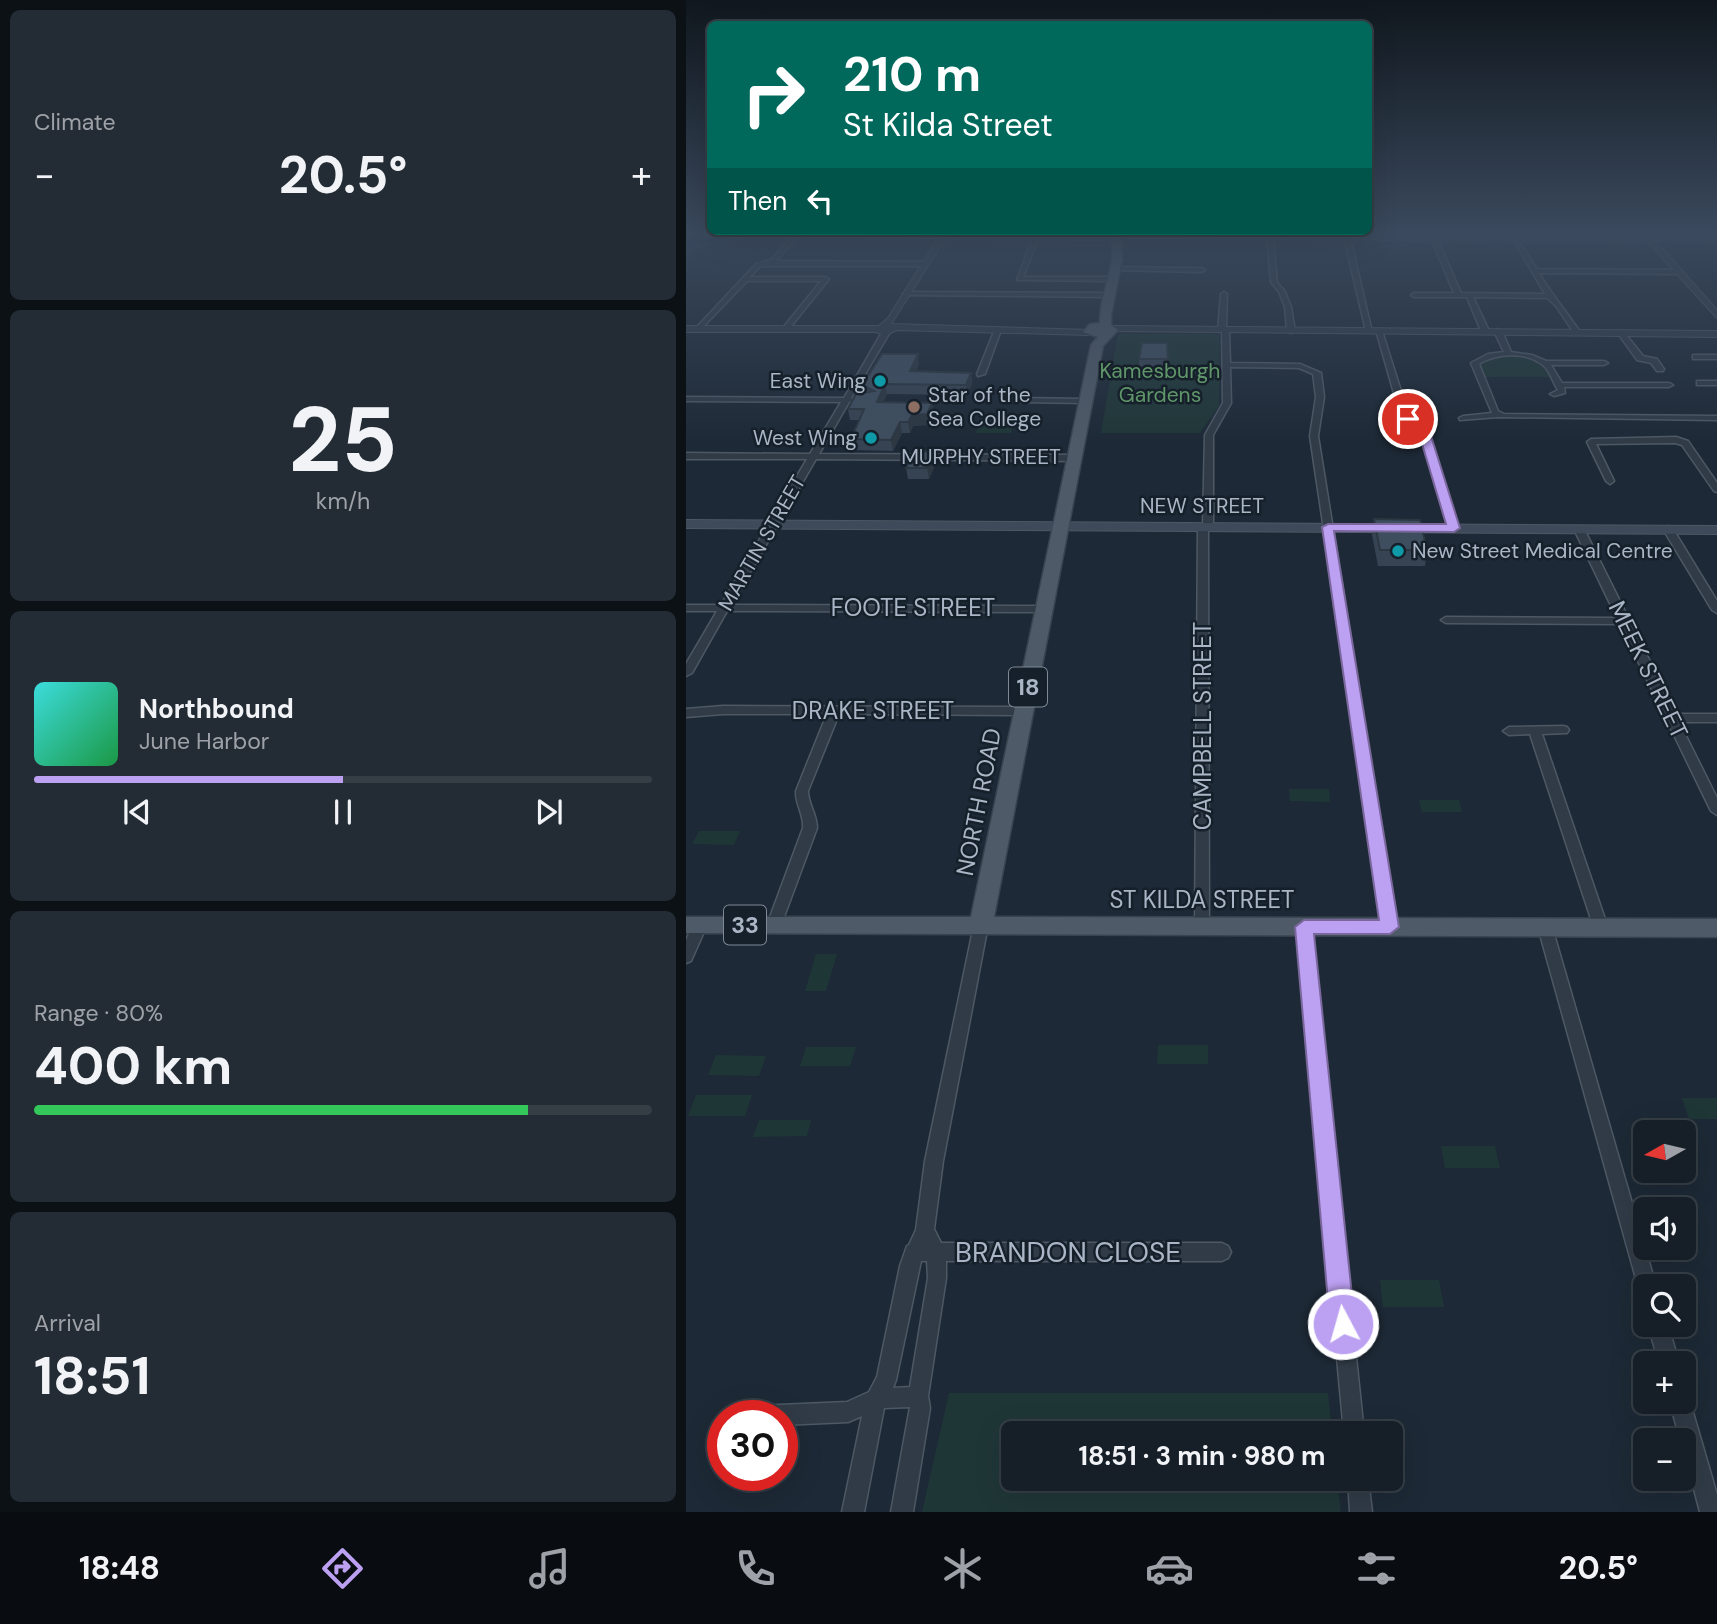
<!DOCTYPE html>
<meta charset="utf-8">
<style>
:root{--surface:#161f28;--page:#232c34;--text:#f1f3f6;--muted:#9ea2a8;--line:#353d45;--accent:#bca0f2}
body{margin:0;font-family:"DM Sans",sans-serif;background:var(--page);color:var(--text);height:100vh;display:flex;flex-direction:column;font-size:26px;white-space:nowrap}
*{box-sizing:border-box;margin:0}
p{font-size:23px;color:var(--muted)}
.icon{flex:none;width:38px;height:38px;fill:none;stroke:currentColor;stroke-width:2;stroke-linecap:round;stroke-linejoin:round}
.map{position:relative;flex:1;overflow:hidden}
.panel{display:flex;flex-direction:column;gap:10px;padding:10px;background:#0c1116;width:686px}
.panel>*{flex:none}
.hud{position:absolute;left:21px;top:21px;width:665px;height:214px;border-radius:10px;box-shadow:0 7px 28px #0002,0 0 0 2px var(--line);background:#00695c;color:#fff;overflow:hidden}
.needle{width:46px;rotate:262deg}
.buttons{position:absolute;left:947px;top:1120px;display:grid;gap:14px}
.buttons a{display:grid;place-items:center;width:63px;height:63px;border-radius:10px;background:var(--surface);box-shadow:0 7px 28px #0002,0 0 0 2px var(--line);font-size:35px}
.speed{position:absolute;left:21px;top:1400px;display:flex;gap:14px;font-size:35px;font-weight:700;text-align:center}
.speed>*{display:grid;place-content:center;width:91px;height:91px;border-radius:50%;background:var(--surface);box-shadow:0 7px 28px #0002,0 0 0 2px var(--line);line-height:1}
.speed .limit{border:10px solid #d22;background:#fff;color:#111}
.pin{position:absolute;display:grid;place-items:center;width:60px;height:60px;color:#fff;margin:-30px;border:4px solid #fff;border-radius:50%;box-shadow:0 2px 7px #0007}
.me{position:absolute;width:77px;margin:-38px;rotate:354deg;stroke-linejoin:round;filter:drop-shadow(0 0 5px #0008)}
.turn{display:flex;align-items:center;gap:24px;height:147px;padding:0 21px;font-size:32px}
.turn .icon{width:91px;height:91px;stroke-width:2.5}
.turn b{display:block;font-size:49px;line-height:60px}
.then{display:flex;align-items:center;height:66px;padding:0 21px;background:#0003;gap:14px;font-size:26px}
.big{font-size:52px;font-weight:700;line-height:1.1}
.panel .card{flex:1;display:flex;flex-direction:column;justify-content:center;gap:10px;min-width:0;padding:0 24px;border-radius:10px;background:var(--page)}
.panel .dial{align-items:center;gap:0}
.dial b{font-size:91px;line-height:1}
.song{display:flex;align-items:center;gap:21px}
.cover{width:84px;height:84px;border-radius:10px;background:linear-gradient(135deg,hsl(180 70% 55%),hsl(140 70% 35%))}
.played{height:7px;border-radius:4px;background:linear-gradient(90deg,var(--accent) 50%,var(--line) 50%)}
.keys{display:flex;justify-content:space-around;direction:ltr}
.heat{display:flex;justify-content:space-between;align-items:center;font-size:38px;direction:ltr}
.charge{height:10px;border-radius:5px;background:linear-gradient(90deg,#34c759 80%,var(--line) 0)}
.trip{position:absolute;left:315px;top:1421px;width:402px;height:70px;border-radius:10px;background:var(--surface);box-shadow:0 7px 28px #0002,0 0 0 2px var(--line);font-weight:700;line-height:70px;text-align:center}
.tabs{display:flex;height:112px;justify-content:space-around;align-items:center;background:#090c10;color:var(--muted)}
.tabs .icon{width:49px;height:49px}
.tabs .selected{color:var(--accent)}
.tabs b{font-size:32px;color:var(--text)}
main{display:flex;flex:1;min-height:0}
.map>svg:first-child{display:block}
</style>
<main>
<section class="panel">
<div class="card"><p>Climate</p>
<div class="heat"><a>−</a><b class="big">20.5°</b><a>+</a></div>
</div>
<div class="card dial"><b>25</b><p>km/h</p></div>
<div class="card">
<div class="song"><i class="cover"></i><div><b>Northbound</b><p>June Harbor</p></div></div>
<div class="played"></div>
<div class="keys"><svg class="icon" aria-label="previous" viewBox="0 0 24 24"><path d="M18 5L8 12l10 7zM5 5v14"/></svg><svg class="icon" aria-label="pause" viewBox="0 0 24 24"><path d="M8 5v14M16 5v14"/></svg><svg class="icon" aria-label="next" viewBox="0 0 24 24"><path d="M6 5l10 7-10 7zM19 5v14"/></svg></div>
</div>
<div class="card"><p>Range · 80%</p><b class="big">400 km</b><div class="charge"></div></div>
<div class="card"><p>Arrival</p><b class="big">18:51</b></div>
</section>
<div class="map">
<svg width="1031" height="1512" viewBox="0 0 1031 1512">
<rect width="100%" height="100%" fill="#1d2936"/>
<path fill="#1f3637" d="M432,334h101v72l-19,27h-99z
M816,356c21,1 37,2 48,21h-67l-4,-12 1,-3z
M294,420h35l-4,13h-35z
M603,789h40l1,13 -40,-1z
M733,800h40l3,12h-40z
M13,831h41l-6,14 -42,-1z
M130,954h21l-11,37h-21z
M472,1045h50v19h-51z
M120,1047h50l-6,19h-50z
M30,1055l50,1 -7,20 -51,-1z
M10,1095h56l-7,21h-57z
M996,1098h35v21h-28z
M73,1120h52l-4,16 -54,1z
M755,1146h54l5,22h-55z
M694,1280h59l5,27h-61z
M263,1393h379l4,40h-319v46h324l4,33h-419z"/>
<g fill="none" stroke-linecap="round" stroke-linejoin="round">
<path stroke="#2d445d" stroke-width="2" d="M0,250l73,-17"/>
<defs>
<path id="minor" d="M27,233h20l-34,5 -3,-2z
M109,234l2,3 -21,24 149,1 3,2 -3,2h-165l-10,11h76l3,2 -41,51 -6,-1 39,-48h-74l-47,49h-4v-2l60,-64 15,-4z
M350,235l3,2 -16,40h89l3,2 -3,2 -95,-1 16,-43z
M584,236l3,2 4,44 8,10 6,15 4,24 -4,2 -4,-2 -2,-24 -6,-15 -8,-10 -4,-44z
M661,236l3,2 22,94 -6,-1 -22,-93z
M748,236l3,2 24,55 84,1 -32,-55 3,-2 21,32 143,1 3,2 -3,2 -141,-1c12,21 27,38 41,59l-2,1h-4l-18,-27 -9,-8 -74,-1 16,34 -4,2 -4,-2 -14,-34h-53l-3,-2 3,-2h40l-23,-55z
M428,267l88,1 3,2 -3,2 -90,-2z
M220,292l202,1 3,2 -3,2 -204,-2 -1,-1z
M538,292l3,2 -1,34 3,2 1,33 70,1 21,9 3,24 -6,39 79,491 -2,4 -5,1 -5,-1 -2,-4 -73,-491 6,-39 -3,-23 -14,-6 -69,-1 1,36 -18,32v92l-5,3 1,396 -2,4 -5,1 -5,-1 -2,-4 3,-399 5,-3 2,-89 18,-32 -1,-71 -4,-2 3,-36z
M309,329l6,1 -16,44 -7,2 -1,-2z
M812,329l4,2 9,21 21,3 14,6h58l4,2 -4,2h-53l11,18h107l4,2 -4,2h-105l1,6 -11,3 -4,-2 8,-4c-5,-7 -7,-17 -14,-24 -17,-15 -47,-13 -65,-2l19,47 6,3 213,2v4l-219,-3 -38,3 -1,-2 4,-2 29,-3 -21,-50 17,-9 16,-2 -10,-21z
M200,330l4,2 -39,66 4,2 -6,2 -30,52 255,1 4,3 -4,3 -258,-2 -85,146 313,1 5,3 -5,3 -317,-1 -35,62 -6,3v-12l31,-53h-31v-6h35l86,-146h-121v-6l124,1 31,-52 -155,-1v-4l158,1 38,-66z
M690,330l6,1 25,79 22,26 30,92 -2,2 -3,1 -5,-3 -28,-91 -22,-26z
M933,331h4l20,25 14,3 7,10 -1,2h-6l-6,-8 -14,-3 -20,-28z
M1007,355h24v4h-24z
M1011,381h20v4h-20z
M331,398l68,1 4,2 -4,2 -65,-1h-3z
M990,437l12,4 29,42v9l-3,-1 -32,-46 -7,-2 -79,1 18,37 -4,3 -4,-3 -19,-39 4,-3z
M893,526l5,3 92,185h41v8h-38l38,76v17l-6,-4 -91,-187 -174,-1 -5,-3 5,-3 171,1 -43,-89z
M982,526l5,3 44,72v12l-5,-3 -49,-81z
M37,706l300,1 6,4 -6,4 -184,-1 -31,77c0,13 9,23 9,37l-36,97 -2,4 -5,1 -5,-1 -2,-4 36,-97c1,-14 -8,-24 -7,-37l31,-77h-104l-37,3v-8z
M877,726l4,1 2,3 -2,3 -25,1 66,194 -2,4 -5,1 -5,-1 -2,-4 -64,-194 -21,1 -6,-4 6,-4z
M14,920l5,1 2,4 -16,36 -5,2v-23l9,-19z
M295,920l5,1 2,4 -45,236 -9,68 7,14h281l6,3 3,6 -3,6 -6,3h-276v17l-18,118 2,12 -17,104h-22l19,-105 -26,1 -20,104h-22l20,-96 -14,6 -66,3v-9h-37l3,-7 7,-3 92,-4 22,-10 8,-15 23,-111 7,-20 2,-1 7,-15 9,-69 49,-236 2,-4zM235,1261h6l1,17 -18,109 -17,1 3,-8z
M618,922l5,1 2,4 53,506h-20l-47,-506 2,-4z
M859,922l5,1 2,4 104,359h-11v8l-5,-1 -2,-7 -100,-359 2,-4z
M962,1325h20l11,38h-20z
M998,1393l3,2 3,7 27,93v17h-17l-16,-61v-11h-4l-10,-38h14z
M662,1479h20l4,33h-22z"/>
<path id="tertiary" d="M17,233l410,3 4,2 -4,2 -168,-1 -54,85 201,6v4l-3,1 -192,-5 -11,5 -11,-3h-189v-6h193l9,-8 50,-80 -231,-3z
M442,234l520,4 6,1 63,71v8l-69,-76 -517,-4z
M968,236l63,2v4l-60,-2z
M426,326l605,5v6l-608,-6 -2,-2z"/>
<path id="secondary" d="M0,520l1031,6v8l-1031,-6z"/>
<path id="primary" d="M430,237l5,3 1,19 -11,56v10l7,5 -15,16 -109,571 723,2v18l-1031,-4v-16h285l120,-572 7,-8 -15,-5 7,-8 10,-1c-1,-29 17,-54 11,-83z"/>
<path id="trunk" d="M0,233h17l-17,5z"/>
</defs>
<use href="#minor" stroke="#4e5865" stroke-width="3"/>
<use href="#tertiary" stroke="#4e5865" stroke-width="2"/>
<use href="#secondary" stroke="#4e5865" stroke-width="2"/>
<use href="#primary" stroke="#3a4450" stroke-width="3"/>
<use href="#trunk" stroke="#3b4551" stroke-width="3"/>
<use href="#minor" fill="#303b47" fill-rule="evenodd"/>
<use href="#tertiary" fill="#303b47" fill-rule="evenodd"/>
<use href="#secondary" fill="#3e4a5a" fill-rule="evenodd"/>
<use href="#primary" fill="#4e5a67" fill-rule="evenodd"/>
<use href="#trunk" fill="#5e5c5a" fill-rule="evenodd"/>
</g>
<path fill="#364352" d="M481,343l1,27h-29v-11z
M233,364l-3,7 55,2 1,10 -4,12 -81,-1 -4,8 51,11 -5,12 -16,1 -3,7h-8l-9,18 -40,-1 -2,-11 9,-19h-10l-2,-11 16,-16 -2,-8z
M248,451l2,12 -7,16h-21l-2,-11z
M688,519l53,31 -2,16h-47l-6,-31z"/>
<path fill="#2c3742" d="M232,354l1,10 -8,17 -1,-10z
M285,373l1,10 -4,12 -2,-10z
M199,384l2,10 -8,19 -2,-11z
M246,403l2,10 -5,12 -16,1 -3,7 -2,-11 4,-7z
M214,422l2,11 -9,18 -2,-11z
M248,451l2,12 -7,16 -2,-11z"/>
<path fill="#3f4e5f" stroke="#2c3742" stroke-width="2" d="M456,343h25l1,16h-29z
M196,354h36l-8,17 61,2 -5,12 -81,-1 -8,18 55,1 -5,11 -15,1 -4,7h-8l-9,18 -40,-1 13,-30h-16l8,-15 18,-3 -12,-6z
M248,451l-7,17h-21l7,-16z
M688,519l46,1 7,30h-47z"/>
<linearGradient id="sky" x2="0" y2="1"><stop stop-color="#10171e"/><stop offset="0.52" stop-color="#3a495d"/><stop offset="1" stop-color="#3a495d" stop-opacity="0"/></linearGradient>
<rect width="1031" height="445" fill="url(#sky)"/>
<path fill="#bca0f2" stroke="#7a689d" stroke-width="2" d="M719,416h7l19,20 29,92 -6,4 -120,-1 65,396 -9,7h-76l41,390 -3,9 -9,3 -9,-3 -4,-9 -35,-397 9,-7h75l-57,-393 6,-3h118l-26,-87 -15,-16z"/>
<g fill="#0f9aa8" stroke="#16202b" stroke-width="2.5">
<circle cx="194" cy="381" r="7"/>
<circle cx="185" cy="438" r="7"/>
<circle cx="712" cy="551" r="7"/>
</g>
<circle fill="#8d6e63" stroke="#16202b" stroke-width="2.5" cx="228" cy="407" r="7"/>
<g text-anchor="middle" stroke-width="5" stroke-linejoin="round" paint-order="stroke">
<g font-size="21" fill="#60966a" stroke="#16202b">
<text x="474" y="378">Kamesburgh<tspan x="474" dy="24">Gardens</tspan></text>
</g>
<g font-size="21" fill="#aab5c5" stroke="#16202b" text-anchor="end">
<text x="180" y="388">East Wing</text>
<text x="242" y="402" text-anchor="start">Star of the<tspan x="242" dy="24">Sea College</tspan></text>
<text x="171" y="445">West Wing</text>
<text x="726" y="558" text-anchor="start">New Street Medical Centre</text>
</g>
<g font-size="21" fill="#aab5c5" stroke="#16202b">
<text x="295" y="464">MURPHY STREET</text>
<text x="516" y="513">NEW STREET</text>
<text transform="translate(76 543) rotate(-60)" y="7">MARTIN STREET</text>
</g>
<g fill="#16202b" stroke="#7e8897" stroke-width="2">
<rect x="323" y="667.5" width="38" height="39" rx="5"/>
<rect x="38" y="905.5" width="42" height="39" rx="5"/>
</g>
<g font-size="23" font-weight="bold" fill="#aab5c5">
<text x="342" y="695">18</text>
<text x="59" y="933">33</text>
</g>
<g font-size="24" fill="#aab5c5" stroke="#16202b">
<text x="227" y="616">FOOTE STREET</text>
<text transform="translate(962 670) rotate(64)" y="8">MEEK STREET</text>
<text x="187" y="719">DRAKE STREET</text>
<text transform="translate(517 726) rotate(-90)" y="8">CAMPBELL STREET</text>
<text transform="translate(293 802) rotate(-79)" y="8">NORTH ROAD</text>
<text x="516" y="908">ST KILDA STREET</text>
</g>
<g font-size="28" fill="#aab5c5" stroke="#16202b">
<text x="382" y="1262">BRANDON CLOSE</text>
</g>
</g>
</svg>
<div class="buttons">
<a><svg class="needle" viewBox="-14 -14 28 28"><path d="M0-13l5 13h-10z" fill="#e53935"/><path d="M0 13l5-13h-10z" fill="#9ea2a8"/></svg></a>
<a><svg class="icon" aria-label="sound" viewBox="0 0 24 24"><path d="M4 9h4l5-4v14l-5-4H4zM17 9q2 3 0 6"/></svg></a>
<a><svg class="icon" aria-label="search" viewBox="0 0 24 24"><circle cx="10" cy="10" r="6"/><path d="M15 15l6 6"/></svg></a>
<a>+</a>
<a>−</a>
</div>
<div class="speed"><div class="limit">30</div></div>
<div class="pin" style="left:722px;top:419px;background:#d93025"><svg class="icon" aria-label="arrive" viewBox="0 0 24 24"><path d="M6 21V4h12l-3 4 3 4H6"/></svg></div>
<svg class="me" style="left:657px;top:1324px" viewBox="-20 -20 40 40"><circle r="17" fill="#bca0f2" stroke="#fff" stroke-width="3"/><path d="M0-11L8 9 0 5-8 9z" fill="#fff"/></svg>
<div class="trip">18:51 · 3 min · 980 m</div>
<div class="hud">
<div class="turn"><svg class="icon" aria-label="right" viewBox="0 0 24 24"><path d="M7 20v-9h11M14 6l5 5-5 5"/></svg><div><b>210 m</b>St Kilda Street</div></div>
<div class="then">Then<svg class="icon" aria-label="left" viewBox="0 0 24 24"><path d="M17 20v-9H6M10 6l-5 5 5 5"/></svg></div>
</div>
</div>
</main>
<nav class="tabs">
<b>18:48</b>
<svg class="icon selected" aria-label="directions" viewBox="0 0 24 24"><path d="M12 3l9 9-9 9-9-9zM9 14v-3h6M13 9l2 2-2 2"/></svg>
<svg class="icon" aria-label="music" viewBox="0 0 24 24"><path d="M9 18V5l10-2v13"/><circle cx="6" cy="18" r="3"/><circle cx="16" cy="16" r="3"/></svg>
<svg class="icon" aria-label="phone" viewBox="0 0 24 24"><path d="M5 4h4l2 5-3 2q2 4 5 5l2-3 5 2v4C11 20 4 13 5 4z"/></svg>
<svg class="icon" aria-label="climate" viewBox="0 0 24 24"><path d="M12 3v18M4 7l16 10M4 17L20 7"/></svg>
<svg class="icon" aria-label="car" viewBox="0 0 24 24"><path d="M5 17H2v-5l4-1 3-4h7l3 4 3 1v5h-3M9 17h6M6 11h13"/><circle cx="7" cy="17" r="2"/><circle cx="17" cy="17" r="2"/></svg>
<svg class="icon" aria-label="filters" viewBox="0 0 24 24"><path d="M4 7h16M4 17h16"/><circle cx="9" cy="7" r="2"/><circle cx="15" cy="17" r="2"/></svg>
<b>20.5°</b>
</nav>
